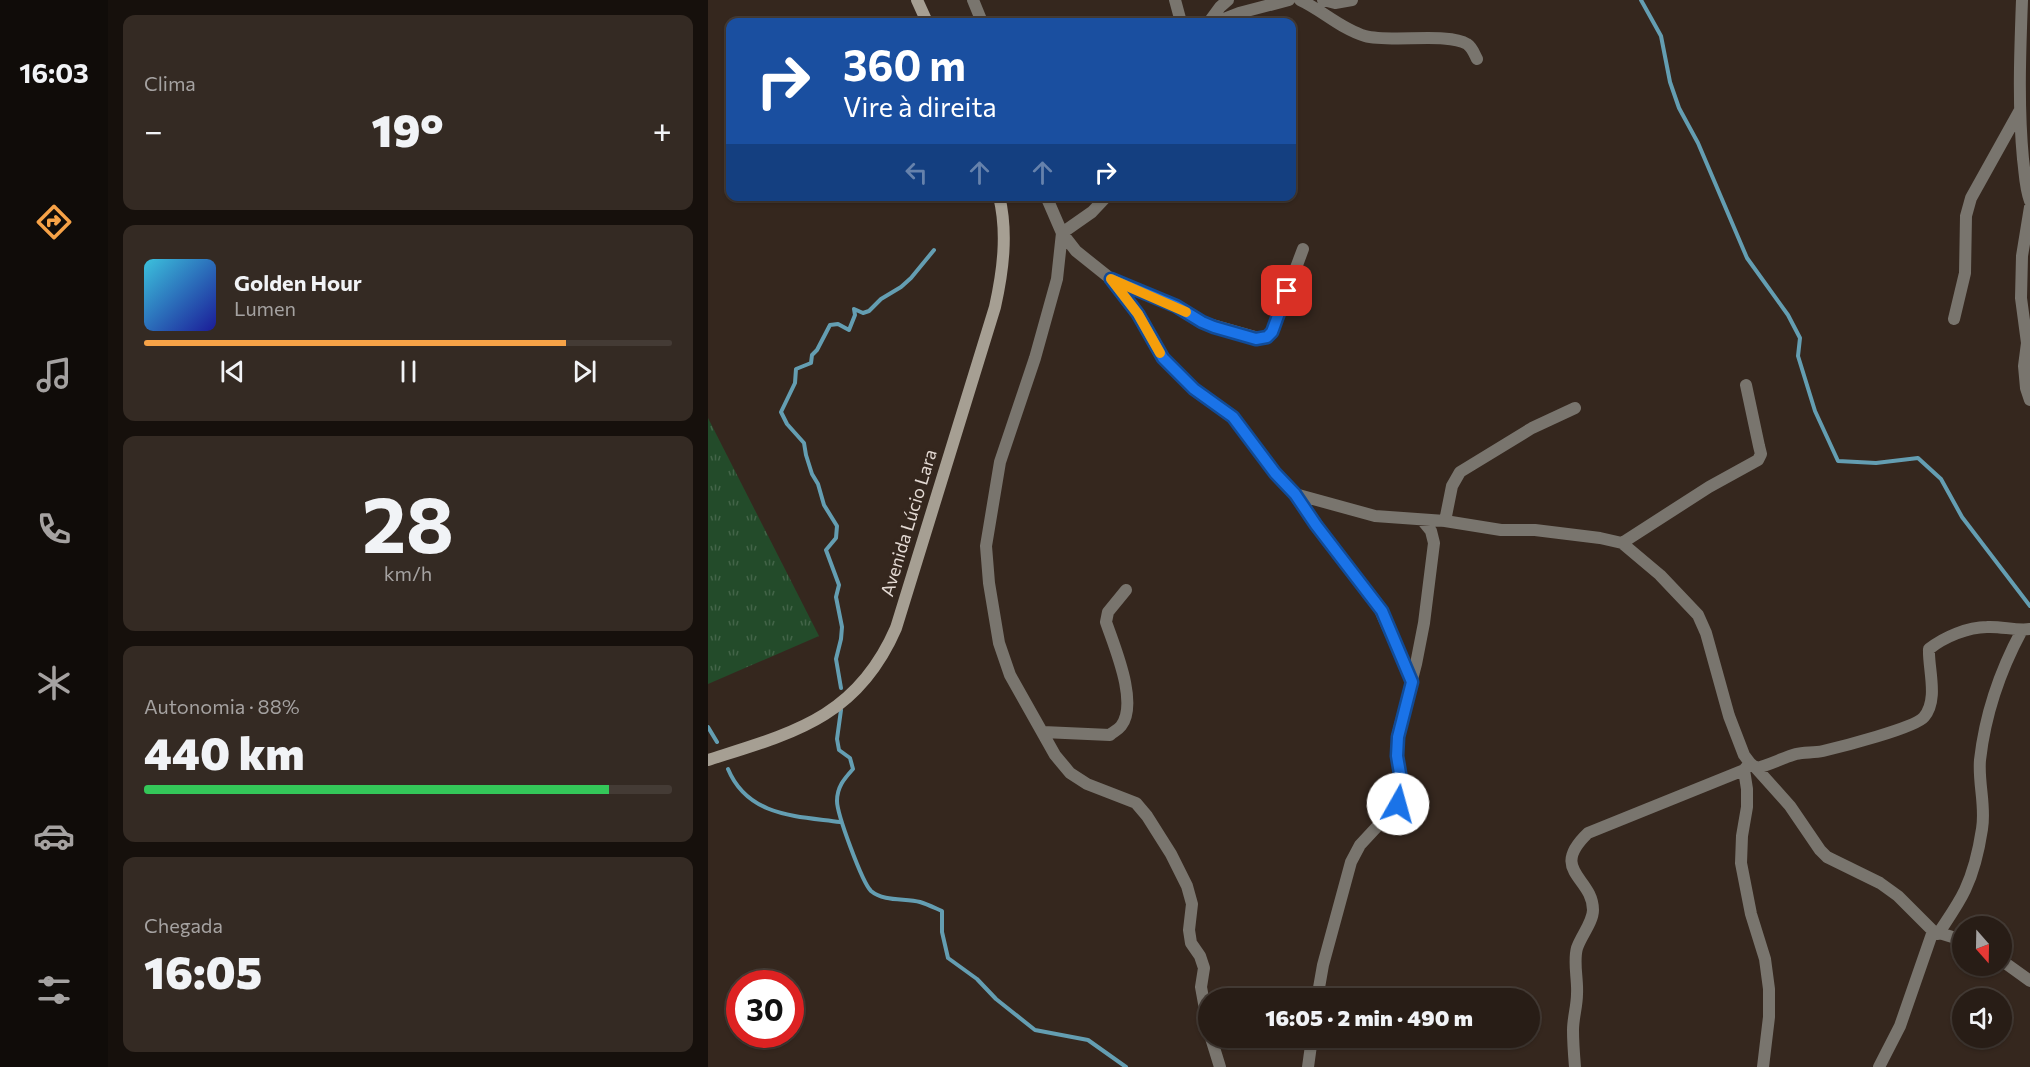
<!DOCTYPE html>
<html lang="pt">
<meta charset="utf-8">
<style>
:root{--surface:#281d16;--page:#342a23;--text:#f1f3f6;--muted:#a5a2a1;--line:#443b35;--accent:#f6a247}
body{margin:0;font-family:Commissioner,sans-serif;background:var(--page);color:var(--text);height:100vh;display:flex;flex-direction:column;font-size:22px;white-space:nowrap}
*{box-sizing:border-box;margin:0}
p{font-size:20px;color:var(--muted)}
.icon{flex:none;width:33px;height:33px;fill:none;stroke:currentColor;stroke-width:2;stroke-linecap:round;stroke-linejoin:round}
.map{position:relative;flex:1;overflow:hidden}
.panel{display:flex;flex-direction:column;gap:15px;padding:15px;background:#16100c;width:600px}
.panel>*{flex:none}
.hud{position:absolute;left:18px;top:18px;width:570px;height:183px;border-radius:12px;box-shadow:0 2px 4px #0004,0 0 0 2px var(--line);background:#1a4fa0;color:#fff;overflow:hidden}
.needle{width:39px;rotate:160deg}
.tools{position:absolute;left:1244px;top:916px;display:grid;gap:12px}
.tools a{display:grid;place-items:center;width:60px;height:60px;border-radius:50%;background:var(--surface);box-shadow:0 2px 4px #0004,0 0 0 2px var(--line);font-size:30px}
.speed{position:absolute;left:18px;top:970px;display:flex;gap:12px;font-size:30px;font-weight:700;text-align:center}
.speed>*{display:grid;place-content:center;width:78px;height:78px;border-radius:50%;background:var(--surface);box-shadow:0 2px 4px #0004,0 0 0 2px var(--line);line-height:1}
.speed .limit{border:9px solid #d22;background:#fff;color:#111}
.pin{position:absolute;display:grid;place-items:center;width:51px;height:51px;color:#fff;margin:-26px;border-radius:12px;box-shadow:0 3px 9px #0006}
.me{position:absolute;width:66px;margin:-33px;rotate:7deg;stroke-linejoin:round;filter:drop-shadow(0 0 4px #0008)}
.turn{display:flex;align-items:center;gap:21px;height:126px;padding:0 18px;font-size:27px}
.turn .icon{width:78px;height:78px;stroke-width:2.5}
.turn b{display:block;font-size:42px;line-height:51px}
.lanes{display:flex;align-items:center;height:57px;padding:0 18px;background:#0003;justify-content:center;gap:30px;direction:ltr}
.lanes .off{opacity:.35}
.big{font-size:45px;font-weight:800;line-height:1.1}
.panel .tile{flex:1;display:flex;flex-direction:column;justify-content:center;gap:9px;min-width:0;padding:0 21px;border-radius:12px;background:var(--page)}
.panel .dial{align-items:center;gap:0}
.dial b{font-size:78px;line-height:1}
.song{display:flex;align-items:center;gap:18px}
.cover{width:72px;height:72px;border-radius:9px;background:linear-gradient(135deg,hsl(190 70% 55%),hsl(240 70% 35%))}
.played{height:6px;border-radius:3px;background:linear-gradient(90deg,var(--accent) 80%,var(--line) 80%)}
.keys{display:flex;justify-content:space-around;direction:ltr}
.heat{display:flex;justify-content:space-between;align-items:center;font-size:33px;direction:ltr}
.charge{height:9px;border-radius:4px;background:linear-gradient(90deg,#34c759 88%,var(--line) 0)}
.trip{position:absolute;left:490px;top:988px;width:342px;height:60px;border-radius:30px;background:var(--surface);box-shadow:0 2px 4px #0004,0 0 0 2px var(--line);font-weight:800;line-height:60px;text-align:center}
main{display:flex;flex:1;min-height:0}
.menu{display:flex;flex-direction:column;width:108px;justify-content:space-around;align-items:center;background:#100c09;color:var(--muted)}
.menu .icon{width:42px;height:42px}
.menu .selected{color:var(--accent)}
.menu b{font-size:27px;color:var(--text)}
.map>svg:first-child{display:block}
</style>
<main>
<nav class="menu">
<b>16:03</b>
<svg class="icon selected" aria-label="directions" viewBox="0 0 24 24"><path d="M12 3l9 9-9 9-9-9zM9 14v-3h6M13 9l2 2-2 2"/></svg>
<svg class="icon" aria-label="music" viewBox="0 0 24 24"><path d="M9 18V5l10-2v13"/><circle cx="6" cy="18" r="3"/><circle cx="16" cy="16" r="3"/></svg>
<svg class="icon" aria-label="phone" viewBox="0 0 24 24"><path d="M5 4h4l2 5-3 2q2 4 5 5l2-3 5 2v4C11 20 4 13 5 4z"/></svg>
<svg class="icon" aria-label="climate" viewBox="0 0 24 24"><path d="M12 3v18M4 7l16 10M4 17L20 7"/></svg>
<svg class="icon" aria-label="car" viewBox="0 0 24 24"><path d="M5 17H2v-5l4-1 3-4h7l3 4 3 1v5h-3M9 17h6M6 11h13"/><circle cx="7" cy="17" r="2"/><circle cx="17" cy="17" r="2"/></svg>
<svg class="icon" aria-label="filters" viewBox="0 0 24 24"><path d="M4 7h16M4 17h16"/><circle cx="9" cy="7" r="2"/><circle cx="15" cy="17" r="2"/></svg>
</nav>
<section class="panel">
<div class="tile"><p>Clima</p>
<div class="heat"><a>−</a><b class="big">19°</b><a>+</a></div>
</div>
<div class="tile">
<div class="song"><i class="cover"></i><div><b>Golden Hour</b><p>Lumen</p></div></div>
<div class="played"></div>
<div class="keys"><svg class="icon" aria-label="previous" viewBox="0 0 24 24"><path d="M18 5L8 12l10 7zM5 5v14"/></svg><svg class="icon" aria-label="pause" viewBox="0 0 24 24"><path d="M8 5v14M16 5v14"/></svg><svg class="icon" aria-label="next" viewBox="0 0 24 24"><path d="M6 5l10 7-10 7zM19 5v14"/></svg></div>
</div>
<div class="tile dial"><b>28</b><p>km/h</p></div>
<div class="tile"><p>Autonomia · 88%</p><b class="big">440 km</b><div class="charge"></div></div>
<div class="tile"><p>Chegada</p><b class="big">16:05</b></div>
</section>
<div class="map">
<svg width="1322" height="1067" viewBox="0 0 1322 1067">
<defs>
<pattern id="grass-tufts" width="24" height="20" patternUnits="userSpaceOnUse" patternTransform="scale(1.5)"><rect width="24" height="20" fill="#234b2a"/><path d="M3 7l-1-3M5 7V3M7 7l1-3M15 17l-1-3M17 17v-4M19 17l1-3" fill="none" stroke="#436448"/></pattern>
</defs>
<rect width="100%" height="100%" fill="#35271e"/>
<path fill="url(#grass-tufts)" d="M0,418l111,218 -111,48z"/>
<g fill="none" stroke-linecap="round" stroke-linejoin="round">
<path stroke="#649eb2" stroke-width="4" d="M933,0l20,36 9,46 9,26 19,35 49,115 41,57 12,23 -2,18 17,55 23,50 38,2 42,-5 23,21 21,38 68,89
M133,688l-5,-29 5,-20 1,-12 -6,-30 3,-12 -13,-35 10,-12 1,-12 -13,-21 -6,-21 -6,-10 -6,-19 -2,-12 -17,-19 -6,-12 14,-29 1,-14 15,-6 1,-8 5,-5 13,-25 8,-1 11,6 6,-15 -1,-6 9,4 6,-2 12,-12 20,-12 10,-9 23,-28
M133,710l-4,29 2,11 11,8 3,11c-9,10 -16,18 -16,32 0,13 25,81 34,90 13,11 35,7 49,11 7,2 15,6 22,9v21l6,26 29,21 19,20 39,31 53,10 38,27
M0,727l9,15
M20,769c20,48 69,47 112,53"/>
<path stroke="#79756e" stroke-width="12" d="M265,0l9,22
M467,0l6,22
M592,0c22,10 41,29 65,36 25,7 83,-4 102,8 5,3 7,9 10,15
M615,0l12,3 17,-3
M1314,0c-2,53 -4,106 1,159 2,15 2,29 7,42
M501,22l11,-15 8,-7
M508,22l23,-9 50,-13
M338,196l16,37 14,18 35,28 27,35 25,44 31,31 39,28 42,56 20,21 80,22 70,5 56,9h34l65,8 22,5 38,32 38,40 8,18 23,83 15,39 6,8 6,5c14,-3 26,-10 40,-14 8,-2 18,-1 27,-3 17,-4 92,-23 101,-34 15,-18 4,-48 5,-68 15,-12 39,-22 58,-22 14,-1 29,4 43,2
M399,196l-15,16 -30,21 -5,46 -22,79 -35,104 -14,84 3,37 10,60 11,32 45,80 15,18 17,11 49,19 11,13 24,38 16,32 5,18 -3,26 2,13 9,13 4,12 -3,19 8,44
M1322,207l-8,49 -1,42 6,45 -3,23 2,22 4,12
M404,279l64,27 26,16 60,17 5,-2 5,-5 31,-83
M1246,319l11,-46 1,-57 5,-18 49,-88
M587,494l51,71 31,38 35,79
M737,521l7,-35 8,-14 72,-44 43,-20
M914,543l87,-56 49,-27 3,-6 -2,-8 -13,-61
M335,732l67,3c3,-3 8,-5 11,-9 18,-23 -7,-80 -15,-104l2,-10 18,-22
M1048,768l34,38 30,44 7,7 53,26 18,13 35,35 29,9
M1036,770l3,19v18l-5,29 -1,27 10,51 14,45 4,30v28l-6,50
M1230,934c9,-14 20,-29 27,-44 9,-19 14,-41 17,-61 4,-23 -4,-46 -2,-69 5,-45 21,-91 42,-130
M1293,960l29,21
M609,999l6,-34 28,-103 9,-17 38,-41 4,-19 -5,-29v-19l19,-73 8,-41 10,-80 -3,-12 -9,-11
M503,1038l9,29
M600,1067l4,-29
M867,1067c-1,-12 -2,-25 -2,-37 0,-12 4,-24 4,-36 1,-15 -4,-32 0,-46 4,-12 16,-26 16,-38 0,-33 -45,-39 -5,-77l156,-63 6,-7
M1171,1067l21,-41 33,-95"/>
<path stroke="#a69f93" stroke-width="12" d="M209,0l10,22
M0,760c85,-27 149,-42 188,-132l99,-321c8,-36 13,-74 4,-111"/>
</g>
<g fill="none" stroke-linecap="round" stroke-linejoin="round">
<defs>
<path id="route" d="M579,291l-15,41 -5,5 -11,2 -42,-12 -12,-5 -26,-16 -65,-27 27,35 25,44 31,31 39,28 42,56 20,21 21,31 66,86 30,71 -14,55 -1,19 5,29 -4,19"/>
</defs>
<use href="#route" stroke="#114b97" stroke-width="15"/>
<use href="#route" stroke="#1a73e8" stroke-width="10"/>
<path stroke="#f59e0b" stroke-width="10" d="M452,353l-22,-39 -27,-35 75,33"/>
</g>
<g text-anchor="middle" stroke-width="6" stroke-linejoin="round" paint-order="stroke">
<g font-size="18" fill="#e4dad4" stroke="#35271e">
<text transform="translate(201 523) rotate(-73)" y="6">Avenida Lúcio Lara</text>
</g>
</g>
</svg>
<div class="tools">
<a><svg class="needle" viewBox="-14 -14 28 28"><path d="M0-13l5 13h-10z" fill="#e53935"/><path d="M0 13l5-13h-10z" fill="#a5a2a1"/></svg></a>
<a><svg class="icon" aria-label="sound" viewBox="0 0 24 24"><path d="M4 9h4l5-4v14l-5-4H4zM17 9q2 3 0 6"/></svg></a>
</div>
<div class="speed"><div class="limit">30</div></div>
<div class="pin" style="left:579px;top:291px;background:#d93025"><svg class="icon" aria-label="arrive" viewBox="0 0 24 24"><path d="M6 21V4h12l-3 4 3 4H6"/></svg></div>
<svg class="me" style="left:690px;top:804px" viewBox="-20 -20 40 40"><circle r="19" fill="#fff"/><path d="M0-13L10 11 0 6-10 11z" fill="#1a73e8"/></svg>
<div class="trip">16:05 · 2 min · 490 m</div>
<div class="hud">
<div class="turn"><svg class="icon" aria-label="right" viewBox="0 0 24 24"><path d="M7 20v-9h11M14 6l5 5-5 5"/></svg><div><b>360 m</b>Vire à direita</div></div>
<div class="lanes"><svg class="icon off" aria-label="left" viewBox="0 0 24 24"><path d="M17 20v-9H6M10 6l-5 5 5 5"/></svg><svg class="icon off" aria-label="ahead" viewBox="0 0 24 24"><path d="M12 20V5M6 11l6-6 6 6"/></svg><svg class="icon off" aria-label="ahead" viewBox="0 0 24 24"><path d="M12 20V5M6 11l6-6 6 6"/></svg><svg class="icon" aria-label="right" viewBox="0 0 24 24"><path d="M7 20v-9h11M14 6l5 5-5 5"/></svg></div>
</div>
</div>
</main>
